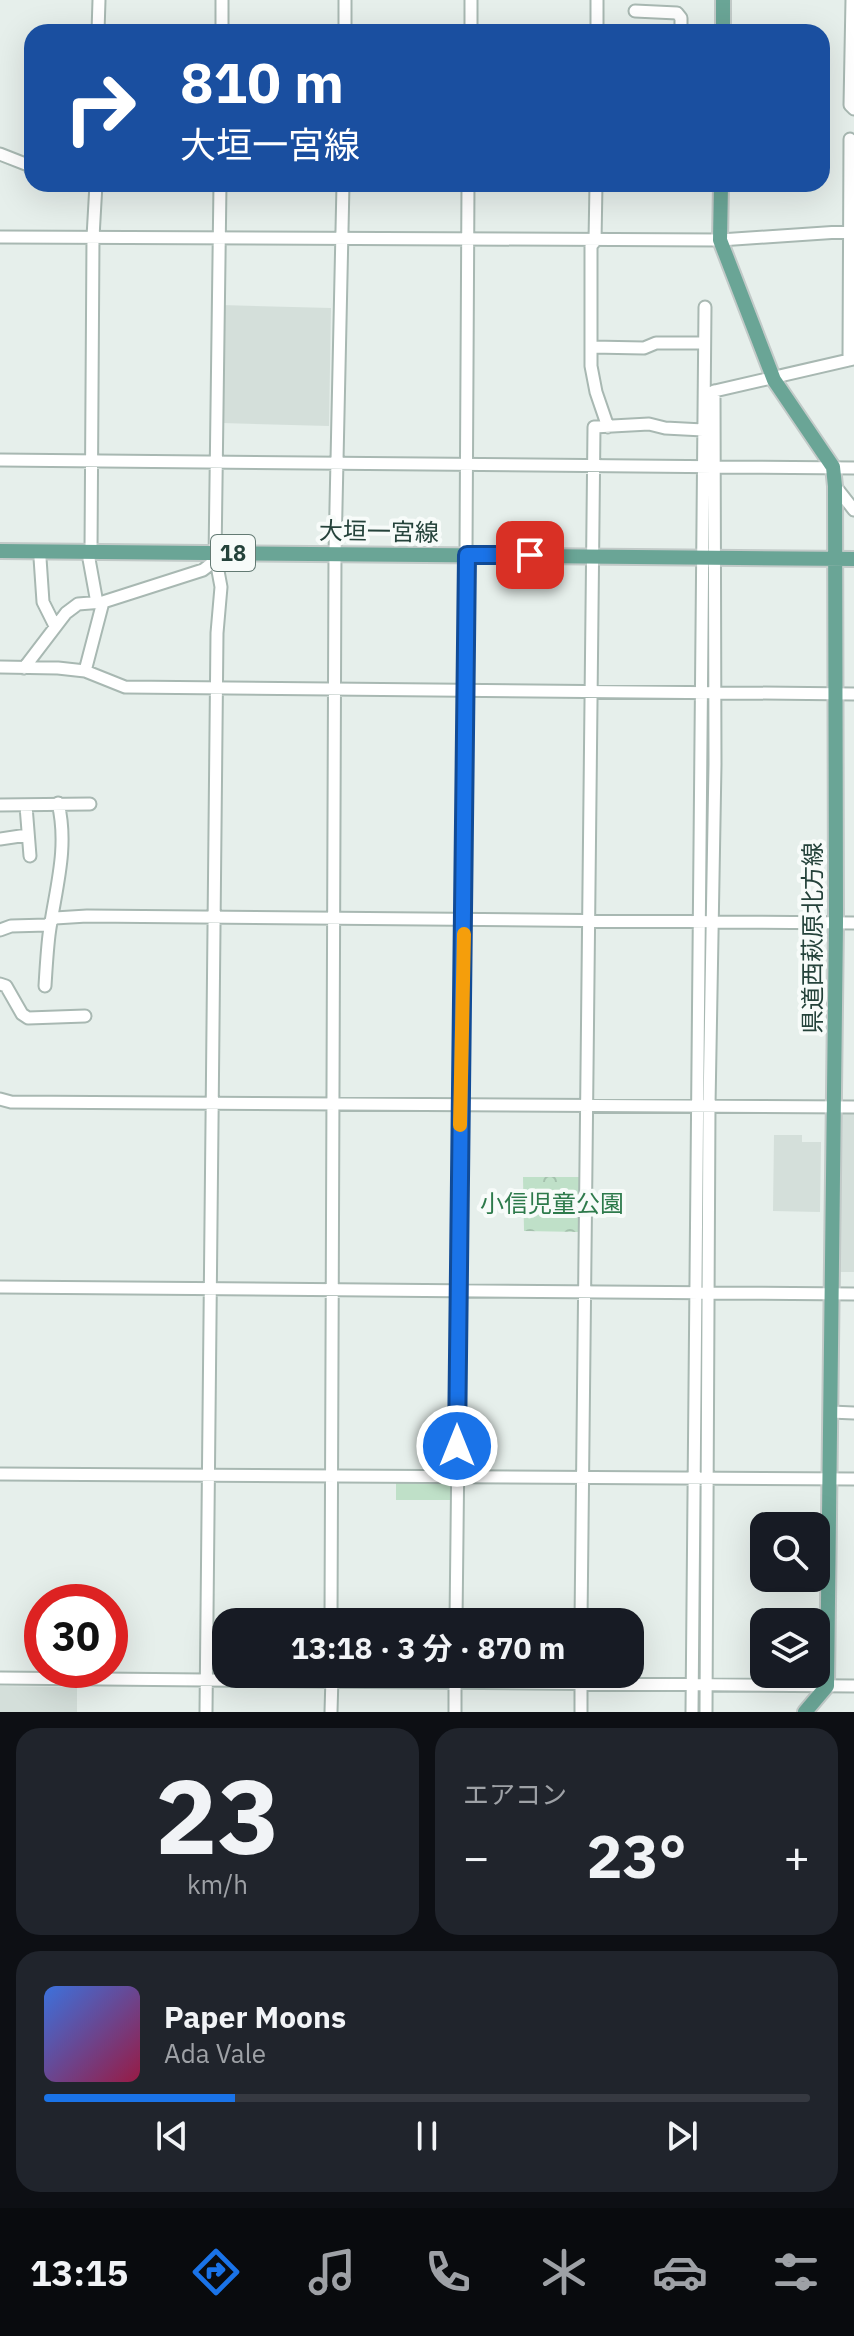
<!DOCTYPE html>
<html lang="ja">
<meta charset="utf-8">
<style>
:root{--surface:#171b24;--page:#20242c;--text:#f1f3f6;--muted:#9ea1a6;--line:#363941;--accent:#1a73e8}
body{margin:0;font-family:"IBM Plex Sans","Noto Sans JP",sans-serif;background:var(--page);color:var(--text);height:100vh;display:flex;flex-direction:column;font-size:30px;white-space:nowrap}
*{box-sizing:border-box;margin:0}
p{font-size:26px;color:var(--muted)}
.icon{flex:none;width:44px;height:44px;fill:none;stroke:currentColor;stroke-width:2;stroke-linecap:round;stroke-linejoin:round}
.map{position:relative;height:1712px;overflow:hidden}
.drawer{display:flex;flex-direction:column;gap:16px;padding:16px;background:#0d0f14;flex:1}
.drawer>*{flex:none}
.guide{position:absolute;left:24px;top:24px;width:806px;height:168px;border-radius:24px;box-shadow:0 8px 32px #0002;background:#1a4fa0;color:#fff;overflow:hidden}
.tools{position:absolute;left:750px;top:1512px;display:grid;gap:16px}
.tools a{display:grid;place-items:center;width:80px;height:80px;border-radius:16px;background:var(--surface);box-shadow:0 8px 32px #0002;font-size:40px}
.speed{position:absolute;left:24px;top:1584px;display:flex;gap:16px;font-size:40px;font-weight:700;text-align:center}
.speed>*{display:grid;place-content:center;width:104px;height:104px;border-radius:50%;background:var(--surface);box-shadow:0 8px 32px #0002;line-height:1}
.speed .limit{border:12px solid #d22;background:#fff;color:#111}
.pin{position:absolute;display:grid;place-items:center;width:68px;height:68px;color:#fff;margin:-34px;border-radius:16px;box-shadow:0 4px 12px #0006}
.me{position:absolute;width:88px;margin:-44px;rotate:0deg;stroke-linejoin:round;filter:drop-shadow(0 0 6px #0008)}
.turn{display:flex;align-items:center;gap:28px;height:168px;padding:0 24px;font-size:36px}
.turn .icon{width:104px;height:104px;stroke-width:2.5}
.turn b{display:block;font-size:56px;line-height:68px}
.big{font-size:60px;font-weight:700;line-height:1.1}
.drawer .widget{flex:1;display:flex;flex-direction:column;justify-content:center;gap:12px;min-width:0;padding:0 28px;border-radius:24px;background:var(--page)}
.drawer .dial{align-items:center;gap:0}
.dial b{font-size:104px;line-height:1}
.song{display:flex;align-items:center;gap:24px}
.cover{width:96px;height:96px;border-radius:12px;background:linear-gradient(135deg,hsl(220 70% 55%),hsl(340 70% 35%))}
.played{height:8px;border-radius:4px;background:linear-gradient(90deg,var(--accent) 25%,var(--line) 25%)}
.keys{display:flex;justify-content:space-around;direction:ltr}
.heat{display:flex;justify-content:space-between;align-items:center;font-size:44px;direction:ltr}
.drawer .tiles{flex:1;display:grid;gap:16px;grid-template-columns:1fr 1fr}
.widget:last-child{grid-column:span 2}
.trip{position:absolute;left:212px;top:1608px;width:432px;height:80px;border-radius:24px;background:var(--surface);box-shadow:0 8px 32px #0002;font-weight:700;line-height:80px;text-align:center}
.menu{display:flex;height:128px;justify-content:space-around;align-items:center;background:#090b0e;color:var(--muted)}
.menu .icon{width:56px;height:56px}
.menu .selected{color:var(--accent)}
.menu b{font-size:36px;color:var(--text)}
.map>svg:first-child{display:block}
</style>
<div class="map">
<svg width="854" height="1712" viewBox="0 0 854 1712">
<defs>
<pattern id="park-crowns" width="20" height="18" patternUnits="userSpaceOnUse" patternTransform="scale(2)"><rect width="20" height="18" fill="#bfe0c8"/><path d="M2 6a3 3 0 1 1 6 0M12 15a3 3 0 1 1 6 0" fill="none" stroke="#a4c1ad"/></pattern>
</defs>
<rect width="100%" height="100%" fill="#e6efeb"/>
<path fill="#d4dfda" d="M221,305l110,3 -2,118 -107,-3z
M840,1112h14v160h-16z
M774,1135h28v7h19l-1,70 -47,-1z
M0,1686l77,1v25h-77z"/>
<path fill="#bfe0c8" d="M396,1481l57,1v18h-57z"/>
<path fill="url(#park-crowns)" d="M523,1177h57v55l-56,-1z"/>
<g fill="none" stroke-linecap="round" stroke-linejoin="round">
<defs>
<path id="minor" d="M597,0v32
M852,0l-2,105 4,4
M635,11l42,2 4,5v14
M98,32l1,-32
M222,32v-32
M345,32v-32
M471,32v-32
M0,154l28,11 4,5
M96,184l-3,53 -2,314 -2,8 8,44
M596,184l-1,57 -4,5v120l5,26 12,35
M0,237l720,3 134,-9
M592,347l52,1 12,-5h48
M849,360l1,-221
M706,393l147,-34
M0,460l854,8
M835,486l19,24
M40,558l3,44 12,24
M215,559l5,-375
M0,667l58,1 27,3 40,16 729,7
M24,668l42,-55 12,-9 25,-2 100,-32 13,-10 5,27 -4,46 -11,1079
M85,671l18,-69
M0,805l90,-1
M26,806l4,50
M0,839l27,-4
M0,930l11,-4 36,-1 8,-7 32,-2 767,7
M0,984l6,2 16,28 6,4 57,-2
M45,986c1,-17 2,-34 4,-51 6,-45 20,-86 9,-132
M0,1099l11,3 843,5
M0,1287l854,7
M831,1412l23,1
M0,1474l854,5
M331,1622l4,-1069 8,-369
M456,1622l8,-703 4,-735
M581,1622l13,-1195 55,-3 16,4 38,2
M0,1678l854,8
M331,1712l1,-35
M455,1712v-35
M581,1712v-38
M692,1712l13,-1405
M706,1712l3,-606 6,-342 -1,-373"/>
<path id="major" d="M723,32v-32
M721,184l-1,56 54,140 59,87 2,19 1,436 -9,764 -22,26
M0,551l854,8"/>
</defs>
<use href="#minor" stroke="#a8b8b2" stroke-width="15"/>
<use href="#major" stroke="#c2cac8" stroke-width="18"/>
<use href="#minor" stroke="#fff" stroke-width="11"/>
<use href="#major" stroke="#6aa596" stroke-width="14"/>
</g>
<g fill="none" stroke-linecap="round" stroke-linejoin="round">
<defs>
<path id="route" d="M457,1446l10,-891h63"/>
</defs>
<use href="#route" stroke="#114b97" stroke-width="20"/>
<use href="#route" stroke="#1a73e8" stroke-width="14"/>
<path stroke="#f59e0b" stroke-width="14" d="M460,1125l4,-191"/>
</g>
<g text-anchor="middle" stroke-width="8" stroke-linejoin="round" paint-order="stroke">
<rect fill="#f7fbf9" stroke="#637a73" stroke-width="2" x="211" y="535" width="44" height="36" rx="6"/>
<g font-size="22" font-weight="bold" fill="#24423a">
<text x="233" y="561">18</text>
</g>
<g font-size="24" fill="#24423a" stroke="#f7fbf9">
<text transform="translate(379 532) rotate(1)" y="8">大垣一宮線</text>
<text transform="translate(813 938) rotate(-90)" y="8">県道西萩原北方線</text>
</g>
<g font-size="24" fill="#2d7a4b" stroke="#f7fbf9">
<text x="552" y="1212">小信児童公園</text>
</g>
</g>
</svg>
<div class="tools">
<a><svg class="icon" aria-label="search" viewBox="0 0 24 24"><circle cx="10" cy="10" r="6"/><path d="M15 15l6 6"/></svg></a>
<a><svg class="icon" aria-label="layers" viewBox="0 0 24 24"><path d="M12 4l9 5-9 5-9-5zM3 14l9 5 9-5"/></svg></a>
</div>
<div class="speed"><div class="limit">30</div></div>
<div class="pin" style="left:530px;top:555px;background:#d93025"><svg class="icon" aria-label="arrive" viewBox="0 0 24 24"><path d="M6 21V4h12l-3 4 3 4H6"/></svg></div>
<svg class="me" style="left:457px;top:1446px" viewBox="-20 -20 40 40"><circle r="17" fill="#1a73e8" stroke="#fff" stroke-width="3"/><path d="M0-11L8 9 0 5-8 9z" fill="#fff"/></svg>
<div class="trip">13:18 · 3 分 · 870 m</div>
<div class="guide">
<div class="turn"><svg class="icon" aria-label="right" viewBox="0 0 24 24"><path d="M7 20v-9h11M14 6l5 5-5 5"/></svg><div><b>810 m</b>大垣一宮線</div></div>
</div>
</div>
<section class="drawer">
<div class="tiles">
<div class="widget dial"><b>23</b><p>km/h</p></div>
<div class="widget"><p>エアコン</p>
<div class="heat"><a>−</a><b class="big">23°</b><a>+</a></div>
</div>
<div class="widget">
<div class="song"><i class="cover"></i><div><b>Paper Moons</b><p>Ada Vale</p></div></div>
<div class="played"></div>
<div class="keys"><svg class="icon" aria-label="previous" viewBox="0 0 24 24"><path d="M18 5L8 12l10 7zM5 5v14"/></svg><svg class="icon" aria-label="pause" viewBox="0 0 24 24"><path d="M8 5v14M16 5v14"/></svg><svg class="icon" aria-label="next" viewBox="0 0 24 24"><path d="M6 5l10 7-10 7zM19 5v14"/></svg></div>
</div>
</div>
</section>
<nav class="menu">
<b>13:15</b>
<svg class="icon selected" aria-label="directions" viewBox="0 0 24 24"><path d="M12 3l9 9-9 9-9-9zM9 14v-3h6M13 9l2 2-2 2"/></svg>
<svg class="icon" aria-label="music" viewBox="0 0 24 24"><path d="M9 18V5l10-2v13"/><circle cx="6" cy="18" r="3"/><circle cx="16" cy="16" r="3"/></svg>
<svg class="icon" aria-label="phone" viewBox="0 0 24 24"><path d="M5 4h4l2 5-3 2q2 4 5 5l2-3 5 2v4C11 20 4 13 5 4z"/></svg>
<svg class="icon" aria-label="climate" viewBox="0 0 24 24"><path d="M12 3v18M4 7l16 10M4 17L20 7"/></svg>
<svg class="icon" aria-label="car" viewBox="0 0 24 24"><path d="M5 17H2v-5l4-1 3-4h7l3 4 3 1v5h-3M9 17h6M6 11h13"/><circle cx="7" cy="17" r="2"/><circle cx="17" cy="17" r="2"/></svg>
<svg class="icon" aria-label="filters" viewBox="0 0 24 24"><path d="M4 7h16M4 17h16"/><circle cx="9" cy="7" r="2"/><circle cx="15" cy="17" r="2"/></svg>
</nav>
